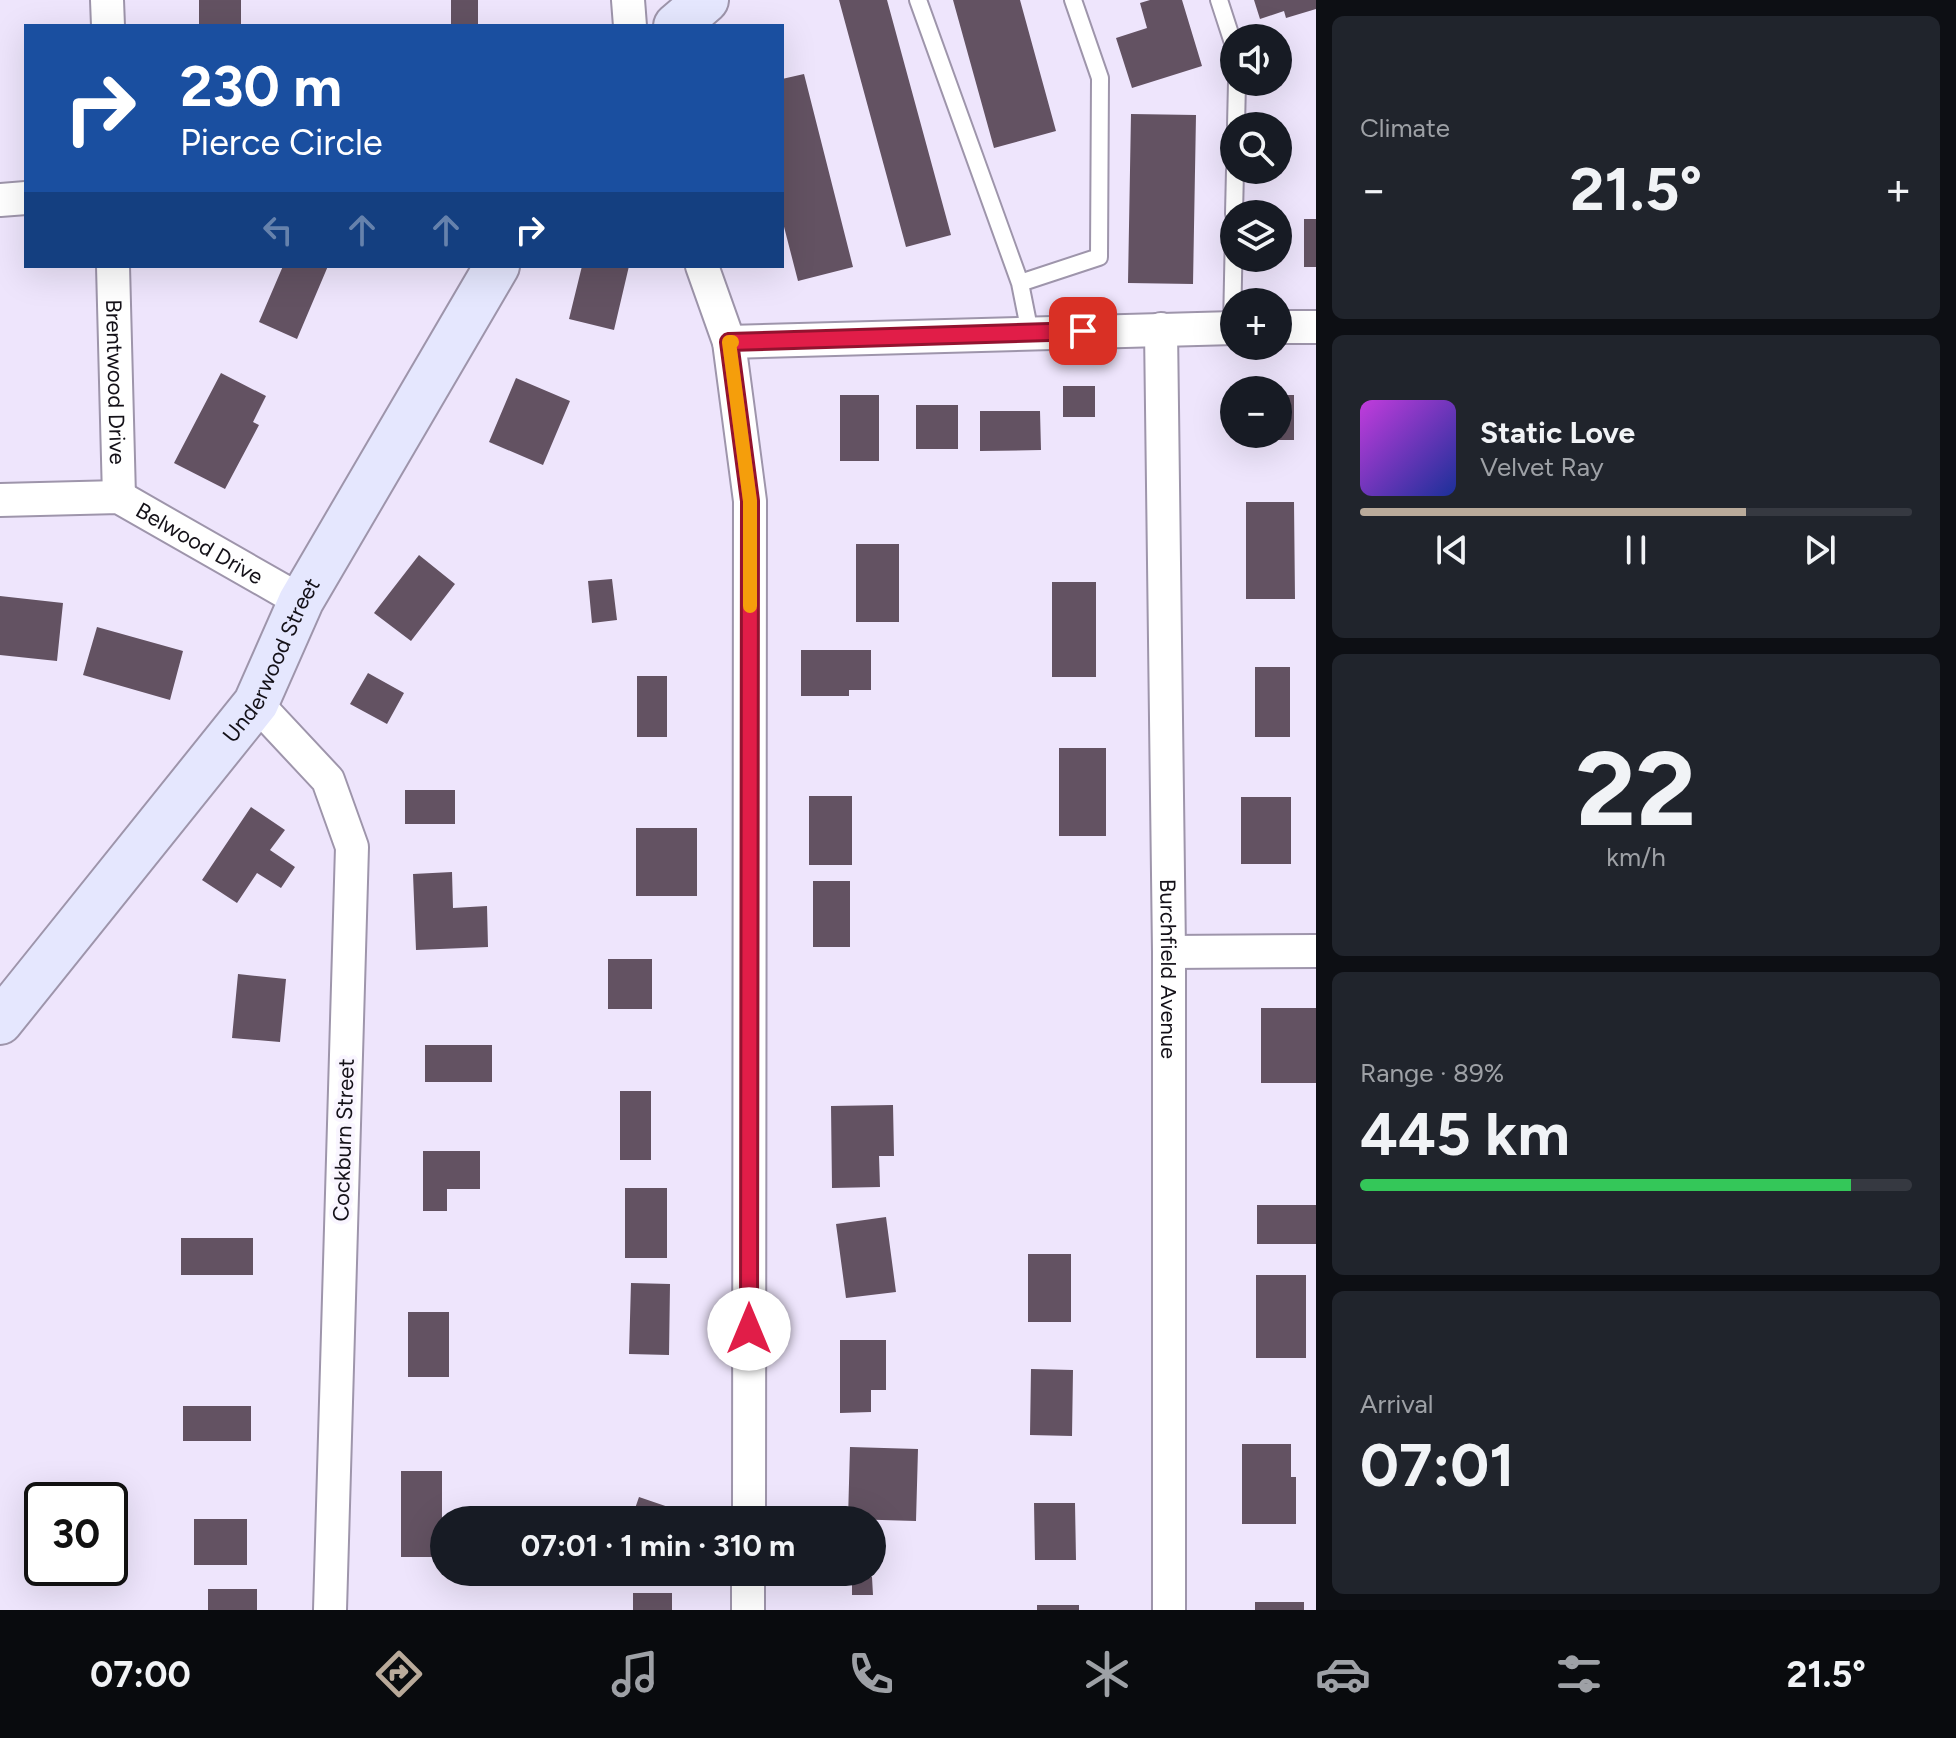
<!DOCTYPE html>
<meta charset="utf-8">
<style>
:root{--surface:#171b24;--page:#20242c;--text:#f1f3f6;--muted:#9ea1a6;--line:#363941;--accent:#b9aa9a}
body{margin:0;font-family:Figtree,sans-serif;background:var(--page);color:var(--text);height:100vh;display:flex;flex-direction:column;font-size:30px;white-space:nowrap}
*{box-sizing:border-box;margin:0}
p{font-size:26px;color:var(--muted)}
.icon{flex:none;width:44px;height:44px;fill:none;stroke:currentColor;stroke-width:2;stroke-linecap:round;stroke-linejoin:round}
.map{position:relative;flex:1;overflow:hidden}
.panel{display:flex;flex-direction:column;gap:16px;padding:16px;background:#0d0f14;width:640px}
.panel>*{flex:none}
.hud{position:absolute;left:24px;top:24px;width:760px;height:244px;border-radius:0px;box-shadow:0 8px 32px #0002;background:#1a4fa0;color:#fff;overflow:hidden}
.controls{position:absolute;left:1220px;top:24px;display:grid;gap:16px}
.controls a{display:grid;place-items:center;width:72px;height:72px;border-radius:50%;background:var(--surface);box-shadow:0 8px 32px #0002;font-size:40px}
.speed{position:absolute;left:24px;top:1482px;display:flex;gap:16px;font-size:40px;font-weight:700;text-align:center}
.speed>*{display:grid;place-content:center;width:104px;height:104px;border-radius:50%;background:var(--surface);box-shadow:0 8px 32px #0002;line-height:1}
.speed .limit{border:4px solid #111;border-radius:12px;background:#fff;color:#111}
.pin{position:absolute;display:grid;place-items:center;width:68px;height:68px;color:#fff;margin:-34px;border-radius:16px;box-shadow:0 4px 12px #0006}
.me{position:absolute;width:88px;margin:-44px;rotate:0deg;stroke-linejoin:round;filter:drop-shadow(0 0 6px #0008)}
.turn{display:flex;align-items:center;gap:28px;height:168px;padding:0 24px;font-size:36px}
.turn .icon{width:104px;height:104px;stroke-width:2.5}
.turn b{display:block;font-size:56px;line-height:68px}
.lanes{display:flex;align-items:center;height:76px;padding:0 24px;background:#0003;justify-content:center;gap:40px;direction:ltr}
.lanes .off{opacity:.35}
.big{font-size:60px;font-weight:700;line-height:1.1}
.panel .card{flex:1;display:flex;flex-direction:column;justify-content:center;gap:12px;min-width:0;padding:0 28px;border-radius:12px;background:var(--page)}
.panel .dial{align-items:center;gap:0}
.dial b{font-size:104px;line-height:1}
.song{display:flex;align-items:center;gap:24px}
.cover{width:96px;height:96px;border-radius:12px;background:linear-gradient(135deg,hsl(290 70% 55%),hsl(230 70% 35%))}
.played{height:8px;border-radius:4px;background:linear-gradient(90deg,var(--accent) 70%,var(--line) 70%)}
.keys{display:flex;justify-content:space-around;direction:ltr}
.heat{display:flex;justify-content:space-between;align-items:center;font-size:44px;direction:ltr}
.charge{height:12px;border-radius:6px;background:linear-gradient(90deg,#34c759 89%,var(--line) 0)}
.trip{position:absolute;left:430px;top:1506px;width:456px;height:80px;border-radius:40px;background:var(--surface);box-shadow:0 8px 32px #0002;font-weight:700;line-height:80px;text-align:center}
.menu{display:flex;height:128px;justify-content:space-around;align-items:center;background:#090b0e;color:var(--muted)}
.menu .icon{width:56px;height:56px}
.menu .current{color:var(--accent)}
.menu b{font-size:36px;color:var(--text)}
main{display:flex;flex:1;min-height:0}
.map>svg:first-child{display:block}
</style>
<main>
<div class="map">
<svg width="1316" height="1610" viewBox="0 0 1316 1610">
<rect width="100%" height="100%" fill="#eee5fc"/>
<path fill="#635262" d="M199,0h42v26h-42z
M451,0h27v26h-27z
M839,0h48l64,235 -45,12z
M953,0h67l36,131 -62,17z
M1150,0h32l20,66 -70,22 -16,-50 31,-10 -7,-25z
M1254,0h62v9l-30,9 -2,-7 -24,8z
M804,74l49,193 -55,14 -16,-62v-140z
M1131,114l65,1 -3,169 -65,-1z
M1304,219h12v48h-12z
M283,266h45l-31,73 -38,-17z
M582,266h47l-15,64 -45,-11z
M221,373l45,23 -13,26 6,3 -34,64 -51,-26z
M516,378l54,23 -27,64 -54,-23z
M1063,386h32v31h-32z
M840,395h39v66h-39z
M1278,395h16v45h-43v-6h27z
M916,405h42v44h-42z
M980,411h60l1,39 -61,1z
M1246,502h48l1,97h-49z
M856,544h43v78h-43z
M419,555l36,29 -44,57 -37,-28z
M612,579l5,41 -25,3 -4,-42z
M1052,582h44v95h-44z
M0,596l63,7 -6,58 -57,-6z
M97,627l86,24 -13,49 -87,-25z
M801,650h70v40h-22v6h-48z
M1255,667h35v70h-35z
M368,673l36,20 -17,31 -37,-20z
M637,676h30v61h-30z
M1059,748h47v88h-47z
M405,790h50v34h-50z
M809,796h43v69h-43z
M1241,797h50v67h-50z
M251,807l34,23 -15,20 25,17 -14,21 -24,-15 -20,30 -35,-23z
M636,828h61v68h-61z
M452,872l1,36 34,-2 1,41 -72,3 -3,-76z
M813,881h37v66h-37z
M608,959h44v50h-44z
M238,974l48,5 -6,63 -48,-4z
M1261,1008h55v75h-55z
M425,1045h67v37h-67z
M620,1091h31v69h-31z
M893,1105l1,51h-15l1,31 -48,1 -1,-82z
M423,1151h57v38h-33v22h-24z
M625,1188h42v70h-42z
M1257,1205h59v39h-59z
M886,1217l10,75 -50,6 -10,-74z
M181,1238h72v37h-72z
M1028,1254h43v68h-43z
M1256,1275h50v83h-50z
M631,1283l39,1 -1,71 -40,-1z
M408,1312h41v65h-41z
M840,1340h46v50h-15v22l-31,1z
M1031,1369l42,1 -1,66 -42,-1z
M183,1406h68v35h-68z
M1242,1444h49v33h5v47h-54z
M850,1447l68,2 -2,72 -68,-2z
M401,1471h41v86h-41z
M639,1497l41,14 -3,9h-46z
M1034,1503h41l1,57h-41z
M194,1519h53v46h-53z
M872,1577l1,18h-21v-17z
M208,1589h49v21h-49z
M633,1593h39v17h-39z
M1255,1602h49v8h-49z
M1037,1605h42v5h-42z"/>
<g fill="none" stroke-linecap="round" stroke-linejoin="round">
<defs>
<path id="lane" d="M918,0l102,283
M1219,0l15,46
M1236,126l1,-44
M1234,214l1,-44
M1232,328l2,-99
M1030,333l-10,-50 79,-26 1,-179 -27,-78"/>
<g id="street">
<path d="M107,0l1,26"/>
<path d="M628,0l2,26"/>
<path d="M0,200l26,-2"/>
<path id="s1" d="M113,266l6,231"/>
<path d="M702,266l27,76 21,159 -1,1019"/>
<path d="M1278,327h38"/>
<path id="s2" d="M1161,329l8,623v658"/>
<path d="M729,342l505,-14"/>
<path id="s3" d="M0,500l119,-3 182,104"/>
<path d="M256,703l72,77 24,67 -22,763"/>
<path d="M1169,952l147,-1"/>
<path d="M748,1610v-38"/>
</g>
<g id="secondary">
<path d="M676,26l30,-26"/>
<path id="s4" d="M0,1022l256,-319 45,-102 196,-335"/>
</g>
</defs>
<use href="#lane" stroke="#9e95ab" stroke-width="20"/>
<use href="#street" stroke="#9e95ab" stroke-width="36"/>
<use href="#secondary" stroke="#9e95ab" stroke-width="48"/>
<use href="#lane" stroke="#fff" stroke-width="16"/>
<use href="#street" stroke="#fff" stroke-width="32"/>
<use href="#secondary" stroke="#e5e7fe" stroke-width="44"/>
</g>
<g fill="none" stroke-linecap="round" stroke-linejoin="round">
<defs>
<path id="route" d="M749,1329l1,-828 -21,-159 354,-11"/>
</defs>
<use href="#route" stroke="#92132f" stroke-width="20"/>
<use href="#route" stroke="#e11d48" stroke-width="14"/>
<path stroke="#f59e0b" stroke-width="14" d="M732,342h-3l21,159v105"/>
</g>
<g text-anchor="middle" stroke-width="8" stroke-linejoin="round" paint-order="stroke">
<g font-size="22" fill="#141118" stroke="#f9f5ff">
<text dy="8" stroke="none"><textPath href="#s1" startOffset="116">Brentwood Drive</textPath></text>
<text dy="8" stroke="none"><textPath href="#s3" startOffset="212">Belwood Drive</textPath></text>
<text dy="8" stroke="none"><textPath href="#s4" startOffset="454">Underwood Street</textPath></text>
<text dy="8" stroke="none"><textPath href="#s2" startOffset="640">Burchfield Avenue</textPath></text>
<text transform="translate(343 1140) rotate(-88)" y="8">Cockburn Street</text>
</g>
</g>
</svg>
<div class="controls">
<a><svg class="icon" aria-label="sound" viewBox="0 0 24 24"><path d="M4 9h4l5-4v14l-5-4H4zM17 9q2 3 0 6"/></svg></a>
<a><svg class="icon" aria-label="search" viewBox="0 0 24 24"><circle cx="10" cy="10" r="6"/><path d="M15 15l6 6"/></svg></a>
<a><svg class="icon" aria-label="layers" viewBox="0 0 24 24"><path d="M12 4l9 5-9 5-9-5zM3 14l9 5 9-5"/></svg></a>
<a>+</a>
<a>−</a>
</div>
<div class="speed"><div class="limit">30</div></div>
<div class="pin" style="left:1083px;top:331px;background:#d93025"><svg class="icon" aria-label="arrive" viewBox="0 0 24 24"><path d="M6 21V4h12l-3 4 3 4H6"/></svg></div>
<svg class="me" style="left:749px;top:1329px" viewBox="-20 -20 40 40"><circle r="19" fill="#fff"/><path d="M0-13L10 11 0 6-10 11z" fill="#e11d48"/></svg>
<div class="trip">07:01 · 1 min · 310 m</div>
<div class="hud">
<div class="turn"><svg class="icon" aria-label="right" viewBox="0 0 24 24"><path d="M7 20v-9h11M14 6l5 5-5 5"/></svg><div><b>230 m</b>Pierce Circle</div></div>
<div class="lanes"><svg class="icon off" aria-label="left" viewBox="0 0 24 24"><path d="M17 20v-9H6M10 6l-5 5 5 5"/></svg><svg class="icon off" aria-label="ahead" viewBox="0 0 24 24"><path d="M12 20V5M6 11l6-6 6 6"/></svg><svg class="icon off" aria-label="ahead" viewBox="0 0 24 24"><path d="M12 20V5M6 11l6-6 6 6"/></svg><svg class="icon" aria-label="right" viewBox="0 0 24 24"><path d="M7 20v-9h11M14 6l5 5-5 5"/></svg></div>
</div>
</div>
<section class="panel">
<div class="card"><p>Climate</p>
<div class="heat"><a>−</a><b class="big">21.5°</b><a>+</a></div>
</div>
<div class="card">
<div class="song"><i class="cover"></i><div><b>Static Love</b><p>Velvet Ray</p></div></div>
<div class="played"></div>
<div class="keys"><svg class="icon" aria-label="previous" viewBox="0 0 24 24"><path d="M18 5L8 12l10 7zM5 5v14"/></svg><svg class="icon" aria-label="pause" viewBox="0 0 24 24"><path d="M8 5v14M16 5v14"/></svg><svg class="icon" aria-label="next" viewBox="0 0 24 24"><path d="M6 5l10 7-10 7zM19 5v14"/></svg></div>
</div>
<div class="card dial"><b>22</b><p>km/h</p></div>
<div class="card"><p>Range · 89%</p><b class="big">445 km</b><div class="charge"></div></div>
<div class="card"><p>Arrival</p><b class="big">07:01</b></div>
</section>
</main>
<nav class="menu">
<b>07:00</b>
<svg class="icon current" aria-label="directions" viewBox="0 0 24 24"><path d="M12 3l9 9-9 9-9-9zM9 14v-3h6M13 9l2 2-2 2"/></svg>
<svg class="icon" aria-label="music" viewBox="0 0 24 24"><path d="M9 18V5l10-2v13"/><circle cx="6" cy="18" r="3"/><circle cx="16" cy="16" r="3"/></svg>
<svg class="icon" aria-label="phone" viewBox="0 0 24 24"><path d="M5 4h4l2 5-3 2q2 4 5 5l2-3 5 2v4C11 20 4 13 5 4z"/></svg>
<svg class="icon" aria-label="climate" viewBox="0 0 24 24"><path d="M12 3v18M4 7l16 10M4 17L20 7"/></svg>
<svg class="icon" aria-label="car" viewBox="0 0 24 24"><path d="M5 17H2v-5l4-1 3-4h7l3 4 3 1v5h-3M9 17h6M6 11h13"/><circle cx="7" cy="17" r="2"/><circle cx="17" cy="17" r="2"/></svg>
<svg class="icon" aria-label="filters" viewBox="0 0 24 24"><path d="M4 7h16M4 17h16"/><circle cx="9" cy="7" r="2"/><circle cx="15" cy="17" r="2"/></svg>
<b>21.5°</b>
</nav>
